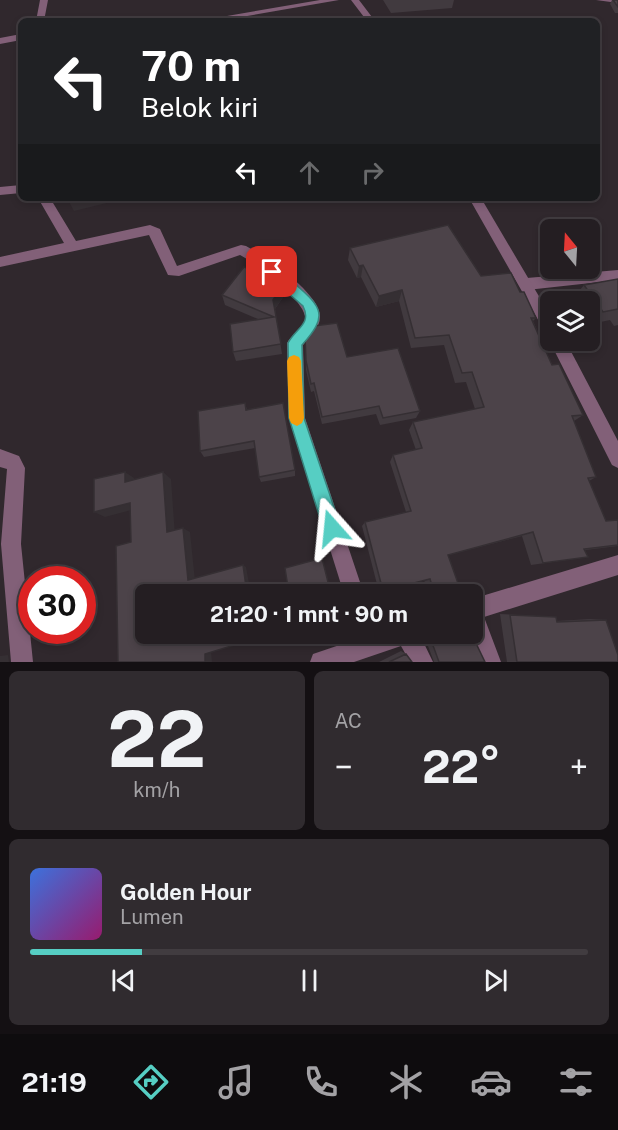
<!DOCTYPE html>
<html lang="id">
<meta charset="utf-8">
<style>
:root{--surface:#241e22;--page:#302b2f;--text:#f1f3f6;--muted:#a3a2a5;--line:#413c40;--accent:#56cec3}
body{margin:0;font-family:"Public Sans",sans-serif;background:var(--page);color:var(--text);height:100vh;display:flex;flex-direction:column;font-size:22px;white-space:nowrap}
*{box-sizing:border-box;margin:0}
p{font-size:20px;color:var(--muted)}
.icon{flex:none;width:33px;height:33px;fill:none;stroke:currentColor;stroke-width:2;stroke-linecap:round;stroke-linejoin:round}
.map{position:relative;height:662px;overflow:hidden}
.sheet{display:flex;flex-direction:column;gap:9px;padding:9px;background:#141013;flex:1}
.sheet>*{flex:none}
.banner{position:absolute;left:18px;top:18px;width:582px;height:183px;border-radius:9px;box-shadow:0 3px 9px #0003,0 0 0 2px var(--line);background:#202124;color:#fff;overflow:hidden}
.needle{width:39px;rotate:342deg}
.tools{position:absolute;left:540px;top:219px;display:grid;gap:12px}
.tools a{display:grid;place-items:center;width:60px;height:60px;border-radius:9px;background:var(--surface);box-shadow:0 3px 9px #0003,0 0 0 2px var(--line);font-size:30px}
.speed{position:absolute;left:18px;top:566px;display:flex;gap:12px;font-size:30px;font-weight:700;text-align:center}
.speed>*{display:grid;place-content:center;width:78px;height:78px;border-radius:50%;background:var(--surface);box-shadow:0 3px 9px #0003,0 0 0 2px var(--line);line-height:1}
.speed .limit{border:9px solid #d22;background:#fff;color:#111}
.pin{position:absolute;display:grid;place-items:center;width:51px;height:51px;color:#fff;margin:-26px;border-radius:12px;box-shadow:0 3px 9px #0006}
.me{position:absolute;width:66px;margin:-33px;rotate:342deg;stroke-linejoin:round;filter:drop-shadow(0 0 4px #0008)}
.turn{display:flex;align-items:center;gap:21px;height:126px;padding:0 24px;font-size:27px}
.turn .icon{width:78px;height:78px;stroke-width:2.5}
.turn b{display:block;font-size:42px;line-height:51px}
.lanes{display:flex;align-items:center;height:57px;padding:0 24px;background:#0003;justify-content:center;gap:30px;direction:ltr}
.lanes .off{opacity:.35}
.big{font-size:45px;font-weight:700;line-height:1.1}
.sheet .card{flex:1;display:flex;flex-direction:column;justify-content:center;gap:9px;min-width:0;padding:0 21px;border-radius:9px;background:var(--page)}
.sheet .dial{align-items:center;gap:0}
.dial b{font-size:78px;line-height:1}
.song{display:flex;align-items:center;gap:18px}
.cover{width:72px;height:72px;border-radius:9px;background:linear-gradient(135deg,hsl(220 70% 55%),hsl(320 70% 35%))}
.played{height:6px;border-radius:3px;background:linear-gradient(90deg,var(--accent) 20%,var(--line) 20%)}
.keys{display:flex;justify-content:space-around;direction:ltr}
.heat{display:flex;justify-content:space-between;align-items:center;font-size:33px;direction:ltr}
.sheet .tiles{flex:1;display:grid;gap:9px;grid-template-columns:1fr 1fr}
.card:last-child{grid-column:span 2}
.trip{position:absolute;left:135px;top:584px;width:348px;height:60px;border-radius:9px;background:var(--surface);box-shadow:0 3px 9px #0003,0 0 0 2px var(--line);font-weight:700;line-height:60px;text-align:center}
.tabs{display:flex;height:96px;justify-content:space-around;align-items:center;background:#0e0c0e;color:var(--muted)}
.tabs .icon{width:42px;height:42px}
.tabs .current{color:var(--accent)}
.tabs b{font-size:27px;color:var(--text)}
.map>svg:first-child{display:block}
</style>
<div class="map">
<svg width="618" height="662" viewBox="0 0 618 662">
<rect width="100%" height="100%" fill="#30282d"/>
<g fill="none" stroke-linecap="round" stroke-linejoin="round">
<path fill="#826078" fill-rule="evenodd" d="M40,0h8l-4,21h-8z
M320,0h19l-121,21h-20z
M596,0h22v3z
M21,34v6l-21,4v-6z
M21,185v8l-21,2v-8z
M38,198h12l26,43 74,-16 10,4 17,37 64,-21 5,1c19,10 75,48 74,71 0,11 -10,21 -17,28l2,73 59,176h-20l-55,-176 -2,-75c4,-8 15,-13 18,-22 5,-18 -50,-58 -65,-66l-61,21 -11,-1 -19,-40 -149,32v-10l64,-14z
M618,270v10l-91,10 -7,-6 7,-6z
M0,449l19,7 6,12 -4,76 12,118h-22l-10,-118 6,-75 -7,-2z
M618,555v20l-134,42 17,45h-22l-10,-29h3v-34z
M375,633h44l14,29h-23l-9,-16 -47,16h-44l3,-8z"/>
<path fill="#826078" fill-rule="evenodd" d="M351,0h8l16,21h-8z
M469,198h12l69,117v19l-5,-2z
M550,338v2h15l53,101v27l-6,-3 -63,-125z"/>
</g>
<path fill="#413a3f" d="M383,0h71l-2,8 -61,5z
M612,0h6v13h-3l-5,-9z
M350,248l131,28 39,16 16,26 -3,3 19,44 31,50 -9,6 22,56 -7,4 17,40 12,-1v26l-33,4 3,7 -57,8 -9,-29 -74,19 -14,38h-6l-4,-13 -45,12 -17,-66 3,-4 41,-10 -16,-50 3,-7 23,-5 -7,-20 4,-8 62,-13 -9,-27 -11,1 -11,-38 -33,3 -12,-47 -23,6 -15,-30 -4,1 -9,-18z
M618,279v46l-4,1 -4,-6 -19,4 -1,-3v-19h-13l-3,-5 10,-12z
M286,293l-11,16 7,45 -46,7 -3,-9 25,-33 -33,-14 -3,-10z
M305,336l42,21 73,54 -4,7 -36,7 -4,-11 -54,10 -8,-33 -3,1 -5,-22z
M245,403l2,7 48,60v6l-34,6 -2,-5 -4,-29 -51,9 -4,-6z
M500,614l56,3v4l35,-2 15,1 12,42h-111z
M436,633h35l14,29h-51l-9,-24z
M401,651l5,3 6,8h-33z"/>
<path fill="#352f33" d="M67,198h60l-53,13z
M363,265l-2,12 -4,1 2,-12z
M285,282l1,11 -12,17 -1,-10z
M402,290l-3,11 -23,6 3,-11z
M125,472l9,6v10l-9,-6z
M163,472l8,7 4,57 -8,-4z
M130,503l9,5 -34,9 -11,-5z
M183,528l7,4 5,49 -7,-1z
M243,565l3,2 5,27h-4z
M253,633h4v4l-3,2z
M211,651l1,11h-7v-8z
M8,655l1,7h-9v-6z"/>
<path fill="#4c4349" stroke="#352f33" stroke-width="1.5" d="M613,0h5v7z
M21,65v68l-3,1 -1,-68z
M448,225l33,51 30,-3 9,19h4l12,26h-5l21,47 7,-1 24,51 -11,1 24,61 -8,1 18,43 12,-1v25l-34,4 4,8 -45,6 -10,-31 -85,23 11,31 -25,7 -4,-14 -47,12 -18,-69 46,-11 -18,-56 29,-7 -9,-26 71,-15 -12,-35 -10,1 -13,-38 -34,3 -13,-48 -23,6 -16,-31 -4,1 -9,-18z
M244,267l41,15 -12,18 8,44 -48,8 -3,-28 44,-7 -52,-22z
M618,279v30l-15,3 -19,-27z
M337,323l10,34 51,-9 22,63 -37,7 -4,-12 -57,11 -8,-34 -3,1 -5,-23 -1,-25 9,-10z
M245,403l1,7 37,-7 12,67 -36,7 -5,-36 -54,10 -2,-40z
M125,472v10l38,-10 4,60 16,-4 5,52 55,-15 4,29h-101v39h107l1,6 -49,15v8h-87l-2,-116 15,-4 -1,-39 -36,9v-33z
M322,558l9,36h-42l-4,-26z
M510,615l46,2 1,5 49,-2 12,35v7h-101z
M297,633h35l-33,11z
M446,633h25l14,29h-46l-8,-22z
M406,654l6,8h-23z"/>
<path fill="#56cec3" stroke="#38867f" stroke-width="1.5" d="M272,267c9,3 16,11 23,17 28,24 33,32 7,61l2,73 37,110 -3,6 -6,3 -6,-3 -3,-6 -34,-110 -1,-75c8,-15 24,-19 15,-37l-35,-30 -2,-4z"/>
<path fill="#f59e0b" d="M294,355l5,2 2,4 3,57 -2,5 -5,3 -6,-3 -2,-5 -2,-57 2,-4z"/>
</svg>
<div class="tools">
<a><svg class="needle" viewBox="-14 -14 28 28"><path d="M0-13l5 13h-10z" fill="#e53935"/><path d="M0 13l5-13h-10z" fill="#a3a2a5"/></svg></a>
<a><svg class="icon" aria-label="layers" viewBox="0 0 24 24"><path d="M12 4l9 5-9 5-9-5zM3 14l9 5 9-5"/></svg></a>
</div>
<div class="speed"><div class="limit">30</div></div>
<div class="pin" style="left:272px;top:272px;background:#d93025"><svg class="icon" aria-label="arrive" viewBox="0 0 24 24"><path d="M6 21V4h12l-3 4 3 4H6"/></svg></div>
<svg class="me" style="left:332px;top:528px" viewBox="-20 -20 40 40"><path d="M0-17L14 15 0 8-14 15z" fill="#56cec3" stroke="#fff" stroke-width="4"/></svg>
<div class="trip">21:20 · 1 mnt · 90 m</div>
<div class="banner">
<div class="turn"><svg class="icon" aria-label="left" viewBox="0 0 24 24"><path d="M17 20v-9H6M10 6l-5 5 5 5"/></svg><div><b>70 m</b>Belok kiri</div></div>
<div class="lanes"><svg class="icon" aria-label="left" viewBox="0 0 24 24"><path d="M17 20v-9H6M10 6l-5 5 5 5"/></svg><svg class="icon off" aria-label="ahead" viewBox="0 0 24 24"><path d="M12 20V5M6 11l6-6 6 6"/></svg><svg class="icon off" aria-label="right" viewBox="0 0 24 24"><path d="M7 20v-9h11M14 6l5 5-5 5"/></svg></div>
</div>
</div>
<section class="sheet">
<div class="tiles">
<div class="card dial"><b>22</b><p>km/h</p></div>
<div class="card"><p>AC</p>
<div class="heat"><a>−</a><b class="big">22°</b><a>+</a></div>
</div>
<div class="card">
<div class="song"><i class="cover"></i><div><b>Golden Hour</b><p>Lumen</p></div></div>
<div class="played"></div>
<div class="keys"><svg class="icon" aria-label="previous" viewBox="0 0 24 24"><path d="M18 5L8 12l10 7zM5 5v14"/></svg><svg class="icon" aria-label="pause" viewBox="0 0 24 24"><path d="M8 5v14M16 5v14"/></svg><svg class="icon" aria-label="next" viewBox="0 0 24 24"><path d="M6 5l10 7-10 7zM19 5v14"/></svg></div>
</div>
</div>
</section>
<nav class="tabs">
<b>21:19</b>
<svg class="icon current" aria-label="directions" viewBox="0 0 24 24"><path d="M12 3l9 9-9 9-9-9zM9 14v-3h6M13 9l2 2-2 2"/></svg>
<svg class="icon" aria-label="music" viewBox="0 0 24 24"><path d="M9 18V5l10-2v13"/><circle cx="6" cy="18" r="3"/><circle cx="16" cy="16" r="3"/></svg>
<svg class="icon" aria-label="phone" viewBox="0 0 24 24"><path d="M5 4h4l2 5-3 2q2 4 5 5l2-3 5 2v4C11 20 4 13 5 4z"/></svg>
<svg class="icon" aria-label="climate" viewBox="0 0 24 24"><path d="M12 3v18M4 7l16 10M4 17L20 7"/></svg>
<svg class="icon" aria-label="car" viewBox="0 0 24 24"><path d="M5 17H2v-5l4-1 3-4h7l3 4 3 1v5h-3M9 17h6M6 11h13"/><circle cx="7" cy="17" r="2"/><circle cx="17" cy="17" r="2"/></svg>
<svg class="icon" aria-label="filters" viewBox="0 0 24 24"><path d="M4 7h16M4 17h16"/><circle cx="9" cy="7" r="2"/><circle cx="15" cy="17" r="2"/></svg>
</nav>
